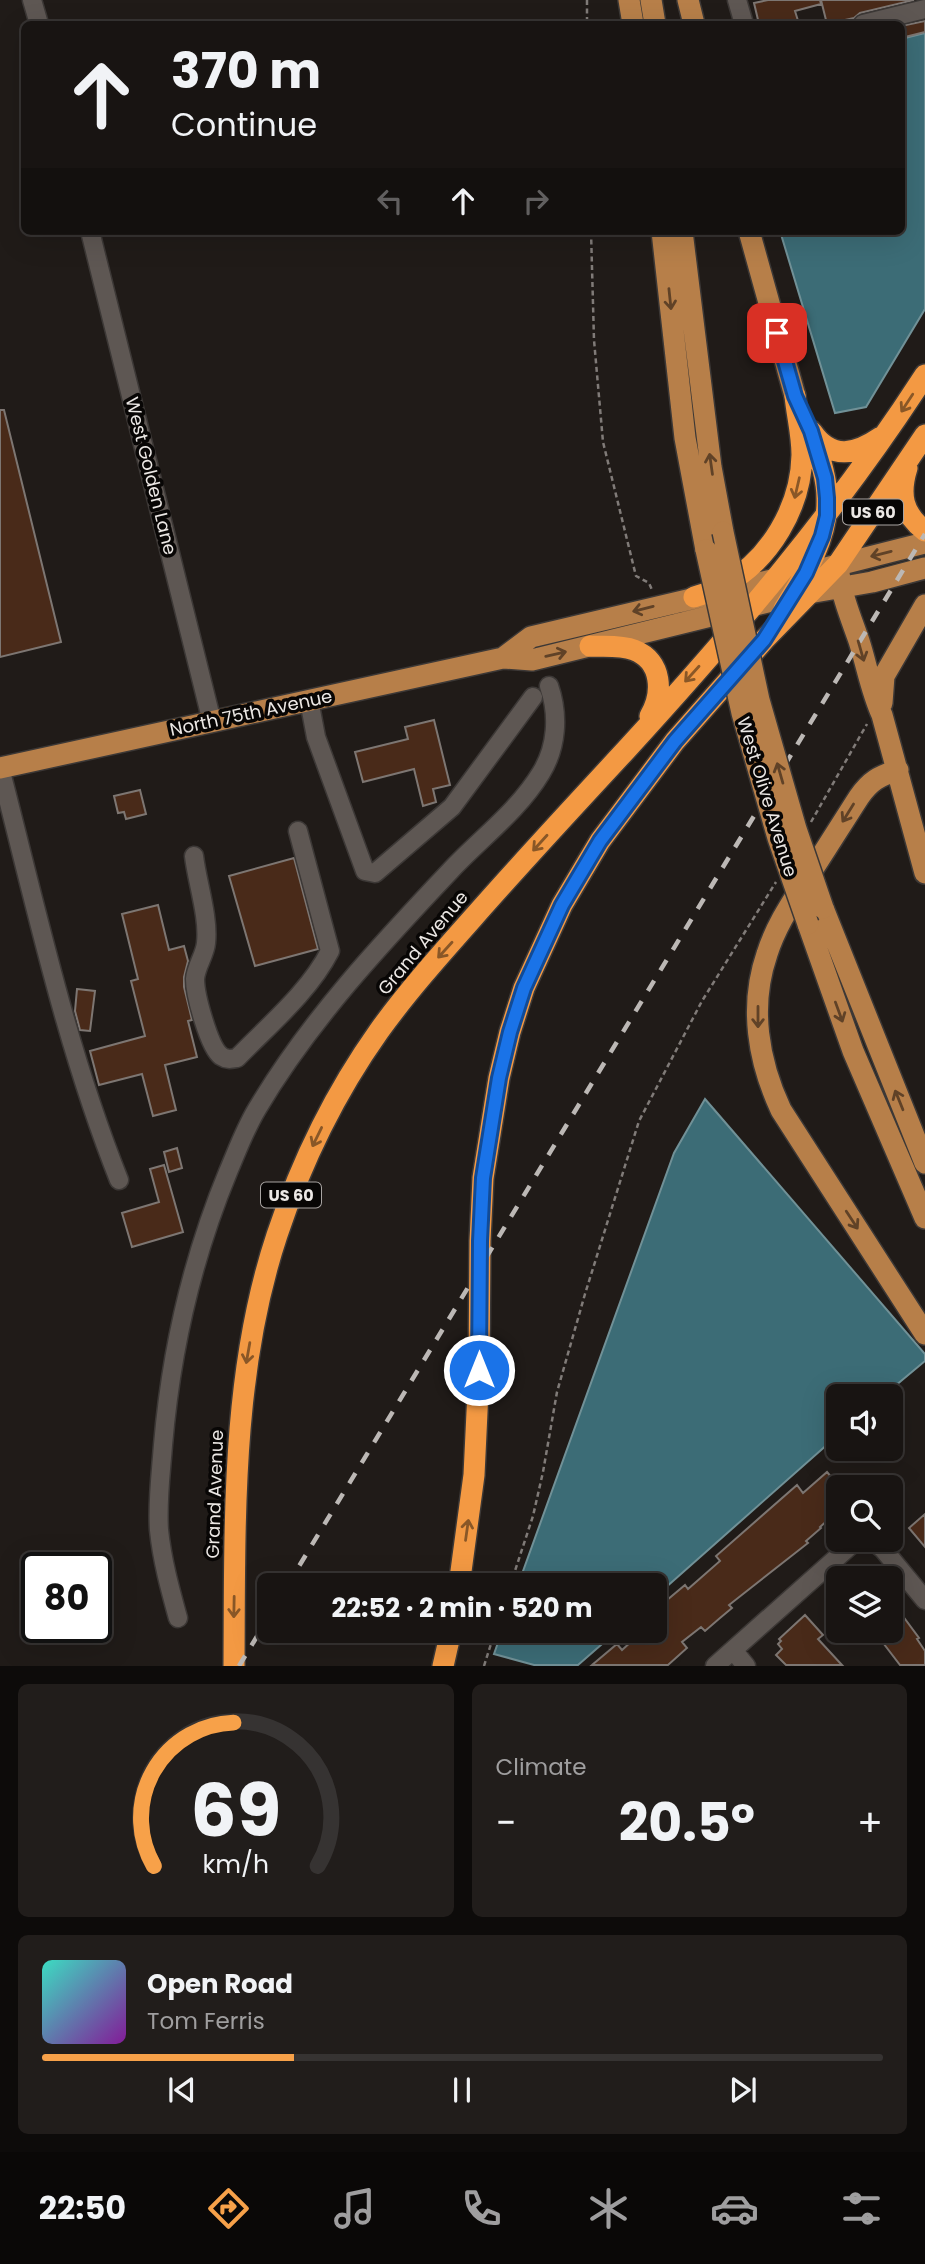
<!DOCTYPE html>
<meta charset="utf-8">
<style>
:root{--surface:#181412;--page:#211d1b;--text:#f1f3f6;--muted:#9f9e9f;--line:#363332;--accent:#f7a149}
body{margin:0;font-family:Poppins,sans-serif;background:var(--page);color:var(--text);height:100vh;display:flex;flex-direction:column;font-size:26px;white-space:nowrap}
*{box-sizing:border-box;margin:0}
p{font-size:23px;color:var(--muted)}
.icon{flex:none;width:38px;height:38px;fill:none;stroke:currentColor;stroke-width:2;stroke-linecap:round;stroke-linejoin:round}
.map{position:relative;height:1666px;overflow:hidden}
.side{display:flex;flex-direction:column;gap:18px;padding:18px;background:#0d0b0a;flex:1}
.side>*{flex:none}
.hud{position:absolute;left:21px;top:21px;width:884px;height:214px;border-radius:10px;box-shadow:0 7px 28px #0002,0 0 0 2px var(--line);background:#181412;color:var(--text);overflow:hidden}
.tools{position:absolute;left:826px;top:1384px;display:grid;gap:14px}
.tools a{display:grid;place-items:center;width:77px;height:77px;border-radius:10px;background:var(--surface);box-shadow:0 7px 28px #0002,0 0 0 2px var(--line);font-size:35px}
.speed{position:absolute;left:21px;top:1552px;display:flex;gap:14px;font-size:35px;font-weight:700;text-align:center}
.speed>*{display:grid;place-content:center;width:91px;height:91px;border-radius:50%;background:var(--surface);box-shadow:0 7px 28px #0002,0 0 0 2px var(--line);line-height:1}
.speed .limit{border:4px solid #111;border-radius:10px;background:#fff;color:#111}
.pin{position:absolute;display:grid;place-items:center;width:60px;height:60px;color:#fff;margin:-30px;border-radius:14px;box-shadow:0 4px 10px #0006}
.me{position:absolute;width:77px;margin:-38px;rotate:0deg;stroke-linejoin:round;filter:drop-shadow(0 0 5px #0008)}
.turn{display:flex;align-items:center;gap:24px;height:147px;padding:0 35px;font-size:32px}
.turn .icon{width:91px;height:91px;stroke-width:2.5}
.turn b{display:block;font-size:49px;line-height:60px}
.lanes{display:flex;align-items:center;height:66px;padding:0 35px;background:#0003;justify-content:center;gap:35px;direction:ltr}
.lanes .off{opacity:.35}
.big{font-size:52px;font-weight:700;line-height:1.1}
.side .card{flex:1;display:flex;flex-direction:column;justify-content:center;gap:10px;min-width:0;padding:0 24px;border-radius:10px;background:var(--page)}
.side .dial{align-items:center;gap:0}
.dial svg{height:182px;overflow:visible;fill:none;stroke:var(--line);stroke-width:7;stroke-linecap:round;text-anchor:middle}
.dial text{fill:var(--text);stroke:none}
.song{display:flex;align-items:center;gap:21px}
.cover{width:84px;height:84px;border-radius:10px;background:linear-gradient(135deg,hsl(170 70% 55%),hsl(290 70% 35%))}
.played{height:7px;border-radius:4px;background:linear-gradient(90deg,var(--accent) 30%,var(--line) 30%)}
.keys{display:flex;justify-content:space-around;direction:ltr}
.heat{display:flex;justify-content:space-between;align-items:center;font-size:38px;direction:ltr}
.side .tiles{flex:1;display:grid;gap:18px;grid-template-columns:1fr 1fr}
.card:last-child{grid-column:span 2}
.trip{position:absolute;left:257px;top:1573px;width:410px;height:70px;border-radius:10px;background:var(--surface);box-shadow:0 7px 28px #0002,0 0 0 2px var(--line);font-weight:700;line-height:70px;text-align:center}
.tabs{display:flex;height:112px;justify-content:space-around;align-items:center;background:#0a0807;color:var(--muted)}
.tabs .icon{width:49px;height:49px}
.tabs .active{color:var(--accent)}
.tabs b{font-size:32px;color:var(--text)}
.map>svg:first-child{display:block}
</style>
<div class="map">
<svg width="925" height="1666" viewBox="0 0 925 1666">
<rect width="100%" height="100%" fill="#201b18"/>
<path fill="#3c6c76" stroke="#719197" stroke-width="2" d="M925,33v276l-59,98 -31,6 -55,-182h121v-192z
M705,1099l220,255v7l-42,35h-45v39l-183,162 -1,-11 -136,-1 156,-432z
M502,1631h115l-39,34h-44l-40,-11z"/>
<path fill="#492a19" stroke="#7d7672" stroke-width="2" d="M768,0h52l1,4 -26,7 4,13h-40l-5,-21z
M821,0h93l-54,13 -6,5 -27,6z
M925,21v11l-24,6v-12z
M0,410h4l57,232 -61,15z
M434,720l16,65 -17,4 3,13 -13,4 -9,-37 -51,13 -8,-30 53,-13 -3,-12z
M140,790l6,24 -20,5 -2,-7 -6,1 -4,-17z
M294,858l24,91 -63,17 -26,-90z
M158,905l11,45 15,-4 4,15 -4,16v10l8,33 -4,1 9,36 -32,8 11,45 -23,6 -11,-42 -43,11 -9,-34 55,-15 -14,-55 7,-2 -16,-65z
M77,989l18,2 -5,40 -10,-1 -5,-19z
M177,1148l5,20 -13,4 -5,-20z
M164,1165l19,67 -51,15 -10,-34 37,-11 -9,-33z
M827,1472l11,13v26l-18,16 1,1 -15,13 2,2 -79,62 3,3 -12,10 -15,13 -4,-4 -19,15 5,6 -19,17h-76l25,-21 5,6 21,-19h11v-20l31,-26 3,4 32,-28 -4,-5 81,-71 6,8z
M925,1514v33l-16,-19z
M891,1600l28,38 -2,1 8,12v14h-25l-26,-34h17z
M805,1615l18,20 -5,4 24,26h-56l-10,-10 6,-6 -4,-5 3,-3 -2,-2z"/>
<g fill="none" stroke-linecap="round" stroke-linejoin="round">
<defs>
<path id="minor" d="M32,0l7,24
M737,0l7,24
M863,24l62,-15
M90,231l122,491
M309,700l7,37 49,134 10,2 77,-66 81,-110
M0,768c36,139 66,279 119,412
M194,856c3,26 15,61 12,87 -1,12 -10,23 -11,36 0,16 14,68 26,77 6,4 10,3 16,2 32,-33 72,-66 93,-107l-32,-120
M872,1540l11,9 42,51
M178,1618c-8,-29 -16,-58 -19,-88 -2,-28 2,-58 4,-85 8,-94 29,-186 65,-273 9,-21 17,-43 29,-63 52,-88 124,-165 194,-239 30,-32 67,-59 90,-97 16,-26 18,-58 8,-87
M733,1650l13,16
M715,1666l136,-121 11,-5"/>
<path id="major" d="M629,0l4,24
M651,0l4,24
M688,0l6,24
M662,231l23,207 21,112
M682,231l29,236 12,65
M749,231l46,165
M826,568l99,-25
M839,573c3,24 12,45 20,68 8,25 12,50 23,74l43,158
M503,658l28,-21 253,-60
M882,703l2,-27 41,-71
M0,768l503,-110 29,2 260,-64 80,-14 53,-14
M898,770c-19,6 -28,11 -39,27 -18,28 -36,57 -55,86 -14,22 -29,45 -37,71 -18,52 -9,107 14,156l144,224
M823,908l102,255
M808,924l45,127 72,167"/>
<path id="highway" d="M812,432c20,29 44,22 69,5
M907,468c-8,26 -5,45 18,63
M694,597c10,-3 21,-6 30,-12 46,-25 77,-78 78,-130 0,-20 -5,-39 -7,-59
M784,609c20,-33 44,-70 43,-110 0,-23 -9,-46 -16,-68
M590,646c14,1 31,-1 44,4 29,11 29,44 16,66
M459,1586l15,-111 5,-105 1,-129 3,-63 16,-100 11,-46 14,-44 38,-83 38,-64 75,-100 89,-101 74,-76 87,-129
M234,1666c1,-144 -3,-293 43,-431 24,-72 58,-142 102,-204 28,-39 61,-76 93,-112 50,-57 102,-113 154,-169 108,-118 212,-240 299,-375
M443,1666l8,-35"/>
</defs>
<use href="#minor" stroke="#3c3836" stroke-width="21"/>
<use href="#major" stroke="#3c3836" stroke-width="24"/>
<use href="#highway" stroke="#3c3836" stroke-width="24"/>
<path stroke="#807b78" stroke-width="2.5" stroke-dasharray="5 3.5" stroke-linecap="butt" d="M587,0v24
M591,231l3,109 9,102 33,134 13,7 3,7
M811,822l56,-98
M510,1586l23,-70 10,-44 14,-80 28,-98 54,-173 63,-120 74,-119
M484,1666l11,-35"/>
<use href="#minor" stroke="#5e5753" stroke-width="18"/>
<use href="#major" stroke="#b77f49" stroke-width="21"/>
<use href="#highway" stroke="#f39943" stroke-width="21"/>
<path stroke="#bcb8b5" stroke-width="4.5" stroke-dasharray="12 12" stroke-linecap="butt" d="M287,1586l638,-1052
M239,1666l31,-51"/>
<defs>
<path id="major-bridge" d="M723,532l36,168 37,129 27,79
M706,550l36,163 36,125 30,86"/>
</defs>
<use href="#major-bridge" stroke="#3c3836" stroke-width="24" stroke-linecap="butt"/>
<use href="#major-bridge" stroke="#b77f49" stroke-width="21"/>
</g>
<defs><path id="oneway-shaft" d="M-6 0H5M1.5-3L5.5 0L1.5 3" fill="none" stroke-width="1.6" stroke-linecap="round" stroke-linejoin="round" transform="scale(1.75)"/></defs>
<g stroke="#604227">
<use href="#oneway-shaft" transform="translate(670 299) rotate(84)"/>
<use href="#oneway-shaft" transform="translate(711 464) rotate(-98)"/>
<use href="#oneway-shaft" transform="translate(881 554) rotate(166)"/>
<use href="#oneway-shaft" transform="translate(643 609) rotate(166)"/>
<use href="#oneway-shaft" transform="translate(861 651) rotate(74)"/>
<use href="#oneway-shaft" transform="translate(556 654) rotate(-13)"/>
<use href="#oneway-shaft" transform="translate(780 773) rotate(-106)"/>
<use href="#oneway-shaft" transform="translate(848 813) rotate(122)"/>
<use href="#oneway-shaft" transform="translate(839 1012) rotate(70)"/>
<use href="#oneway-shaft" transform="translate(758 1017) rotate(90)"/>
<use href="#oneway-shaft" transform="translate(899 1100) rotate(-112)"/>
<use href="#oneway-shaft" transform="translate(852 1220) rotate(57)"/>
</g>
<g stroke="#895727">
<use href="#oneway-shaft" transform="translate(907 403) rotate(123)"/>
<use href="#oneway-shaft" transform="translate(797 488) rotate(103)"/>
<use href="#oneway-shaft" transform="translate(692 674) rotate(132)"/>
<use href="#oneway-shaft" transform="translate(540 843) rotate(132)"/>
<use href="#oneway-shaft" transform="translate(445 950) rotate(132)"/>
<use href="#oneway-shaft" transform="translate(317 1137) rotate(116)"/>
<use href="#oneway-shaft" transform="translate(248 1353) rotate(100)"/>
<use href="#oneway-shaft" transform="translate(467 1530) rotate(-82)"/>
<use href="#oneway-shaft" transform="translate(234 1607) rotate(91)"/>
</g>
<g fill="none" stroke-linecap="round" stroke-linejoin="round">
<defs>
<path id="route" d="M479,1370l1,-129 3,-63 16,-100 11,-46 14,-44 38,-83 38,-64 75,-100 89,-101 42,-67 16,-37 5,-20v-18l-2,-20 -14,-47 -16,-35 -18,-63"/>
</defs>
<use href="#route" stroke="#114b97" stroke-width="18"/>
<use href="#route" stroke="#1a73e8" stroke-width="12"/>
</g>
<g text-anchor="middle" stroke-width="7" stroke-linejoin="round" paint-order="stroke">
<g fill="#080605" stroke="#a8a4a2" stroke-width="2">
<rect x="843" y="499.5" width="60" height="25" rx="5"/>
<rect x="261" y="1182.5" width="60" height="25" rx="5"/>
</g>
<g font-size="16" font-weight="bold" fill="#ece8e5">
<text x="873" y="518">US 60</text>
<text x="291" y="1201">US 60</text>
</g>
<g font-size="18" fill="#ece8e5" stroke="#080605">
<text transform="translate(151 476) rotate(76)" y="6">West Golden Lane</text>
<text transform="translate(251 713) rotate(-12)" y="6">North 75th Avenue</text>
<text transform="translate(767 797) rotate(73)" y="6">West Olive Avenue</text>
<text transform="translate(423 943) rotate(-50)" y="6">Grand Avenue</text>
<text transform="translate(215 1494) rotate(-88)" y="6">Grand Avenue</text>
</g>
</g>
</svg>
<div class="tools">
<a><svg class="icon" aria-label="sound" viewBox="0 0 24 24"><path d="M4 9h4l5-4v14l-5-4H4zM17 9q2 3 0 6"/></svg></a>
<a><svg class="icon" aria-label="search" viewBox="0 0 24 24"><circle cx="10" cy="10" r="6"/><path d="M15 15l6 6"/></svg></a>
<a><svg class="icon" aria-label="layers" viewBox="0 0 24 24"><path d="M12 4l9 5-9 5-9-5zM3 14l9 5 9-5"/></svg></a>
</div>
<div class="speed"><div class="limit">80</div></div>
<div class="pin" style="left:777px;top:333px;background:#d93025"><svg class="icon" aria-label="arrive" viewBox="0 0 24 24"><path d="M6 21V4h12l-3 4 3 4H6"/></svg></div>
<svg class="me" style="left:479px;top:1370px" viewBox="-20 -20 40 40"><circle r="17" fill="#1a73e8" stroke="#fff" stroke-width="3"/><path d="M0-11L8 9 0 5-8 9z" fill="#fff"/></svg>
<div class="trip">22:52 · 2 min · 520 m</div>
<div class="hud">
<div class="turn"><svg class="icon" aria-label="ahead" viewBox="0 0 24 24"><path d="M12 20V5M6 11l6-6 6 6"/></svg><div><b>370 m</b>Continue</div></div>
<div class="lanes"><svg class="icon off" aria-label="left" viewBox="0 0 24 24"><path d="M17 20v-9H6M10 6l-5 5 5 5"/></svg><svg class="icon" aria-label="ahead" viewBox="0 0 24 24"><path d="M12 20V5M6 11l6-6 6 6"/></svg><svg class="icon off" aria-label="right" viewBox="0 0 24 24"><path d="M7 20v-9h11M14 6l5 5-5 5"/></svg></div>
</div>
</div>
<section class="side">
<div class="tiles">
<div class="card dial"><svg viewBox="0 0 100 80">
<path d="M14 69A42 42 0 1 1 86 69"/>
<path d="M14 69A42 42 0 0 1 49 6" stroke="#f7a149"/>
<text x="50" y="56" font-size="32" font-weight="700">69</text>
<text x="50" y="72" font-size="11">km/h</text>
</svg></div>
<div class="card"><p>Climate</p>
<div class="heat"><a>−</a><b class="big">20.5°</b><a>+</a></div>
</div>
<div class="card">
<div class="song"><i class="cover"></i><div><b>Open Road</b><p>Tom Ferris</p></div></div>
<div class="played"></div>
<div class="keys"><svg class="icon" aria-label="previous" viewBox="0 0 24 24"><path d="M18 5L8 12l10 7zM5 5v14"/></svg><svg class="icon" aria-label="pause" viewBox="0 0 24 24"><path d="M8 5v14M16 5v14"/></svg><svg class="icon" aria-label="next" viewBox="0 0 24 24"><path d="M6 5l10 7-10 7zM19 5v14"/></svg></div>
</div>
</div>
</section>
<nav class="tabs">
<b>22:50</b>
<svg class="icon active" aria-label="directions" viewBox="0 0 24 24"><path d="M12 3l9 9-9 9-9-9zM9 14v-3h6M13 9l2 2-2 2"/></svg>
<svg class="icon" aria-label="music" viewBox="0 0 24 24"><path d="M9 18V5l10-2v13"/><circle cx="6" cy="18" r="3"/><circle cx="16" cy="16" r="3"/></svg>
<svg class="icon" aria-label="phone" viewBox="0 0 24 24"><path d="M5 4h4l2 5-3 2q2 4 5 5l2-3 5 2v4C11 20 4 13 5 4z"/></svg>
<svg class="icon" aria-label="climate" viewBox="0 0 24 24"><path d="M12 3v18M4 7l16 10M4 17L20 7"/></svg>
<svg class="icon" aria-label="car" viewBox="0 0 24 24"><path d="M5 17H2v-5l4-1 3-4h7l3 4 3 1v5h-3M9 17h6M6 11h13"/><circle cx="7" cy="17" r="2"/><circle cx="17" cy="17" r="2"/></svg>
<svg class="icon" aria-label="filters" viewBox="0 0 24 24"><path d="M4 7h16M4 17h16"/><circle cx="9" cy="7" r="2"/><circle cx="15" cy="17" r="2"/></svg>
</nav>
